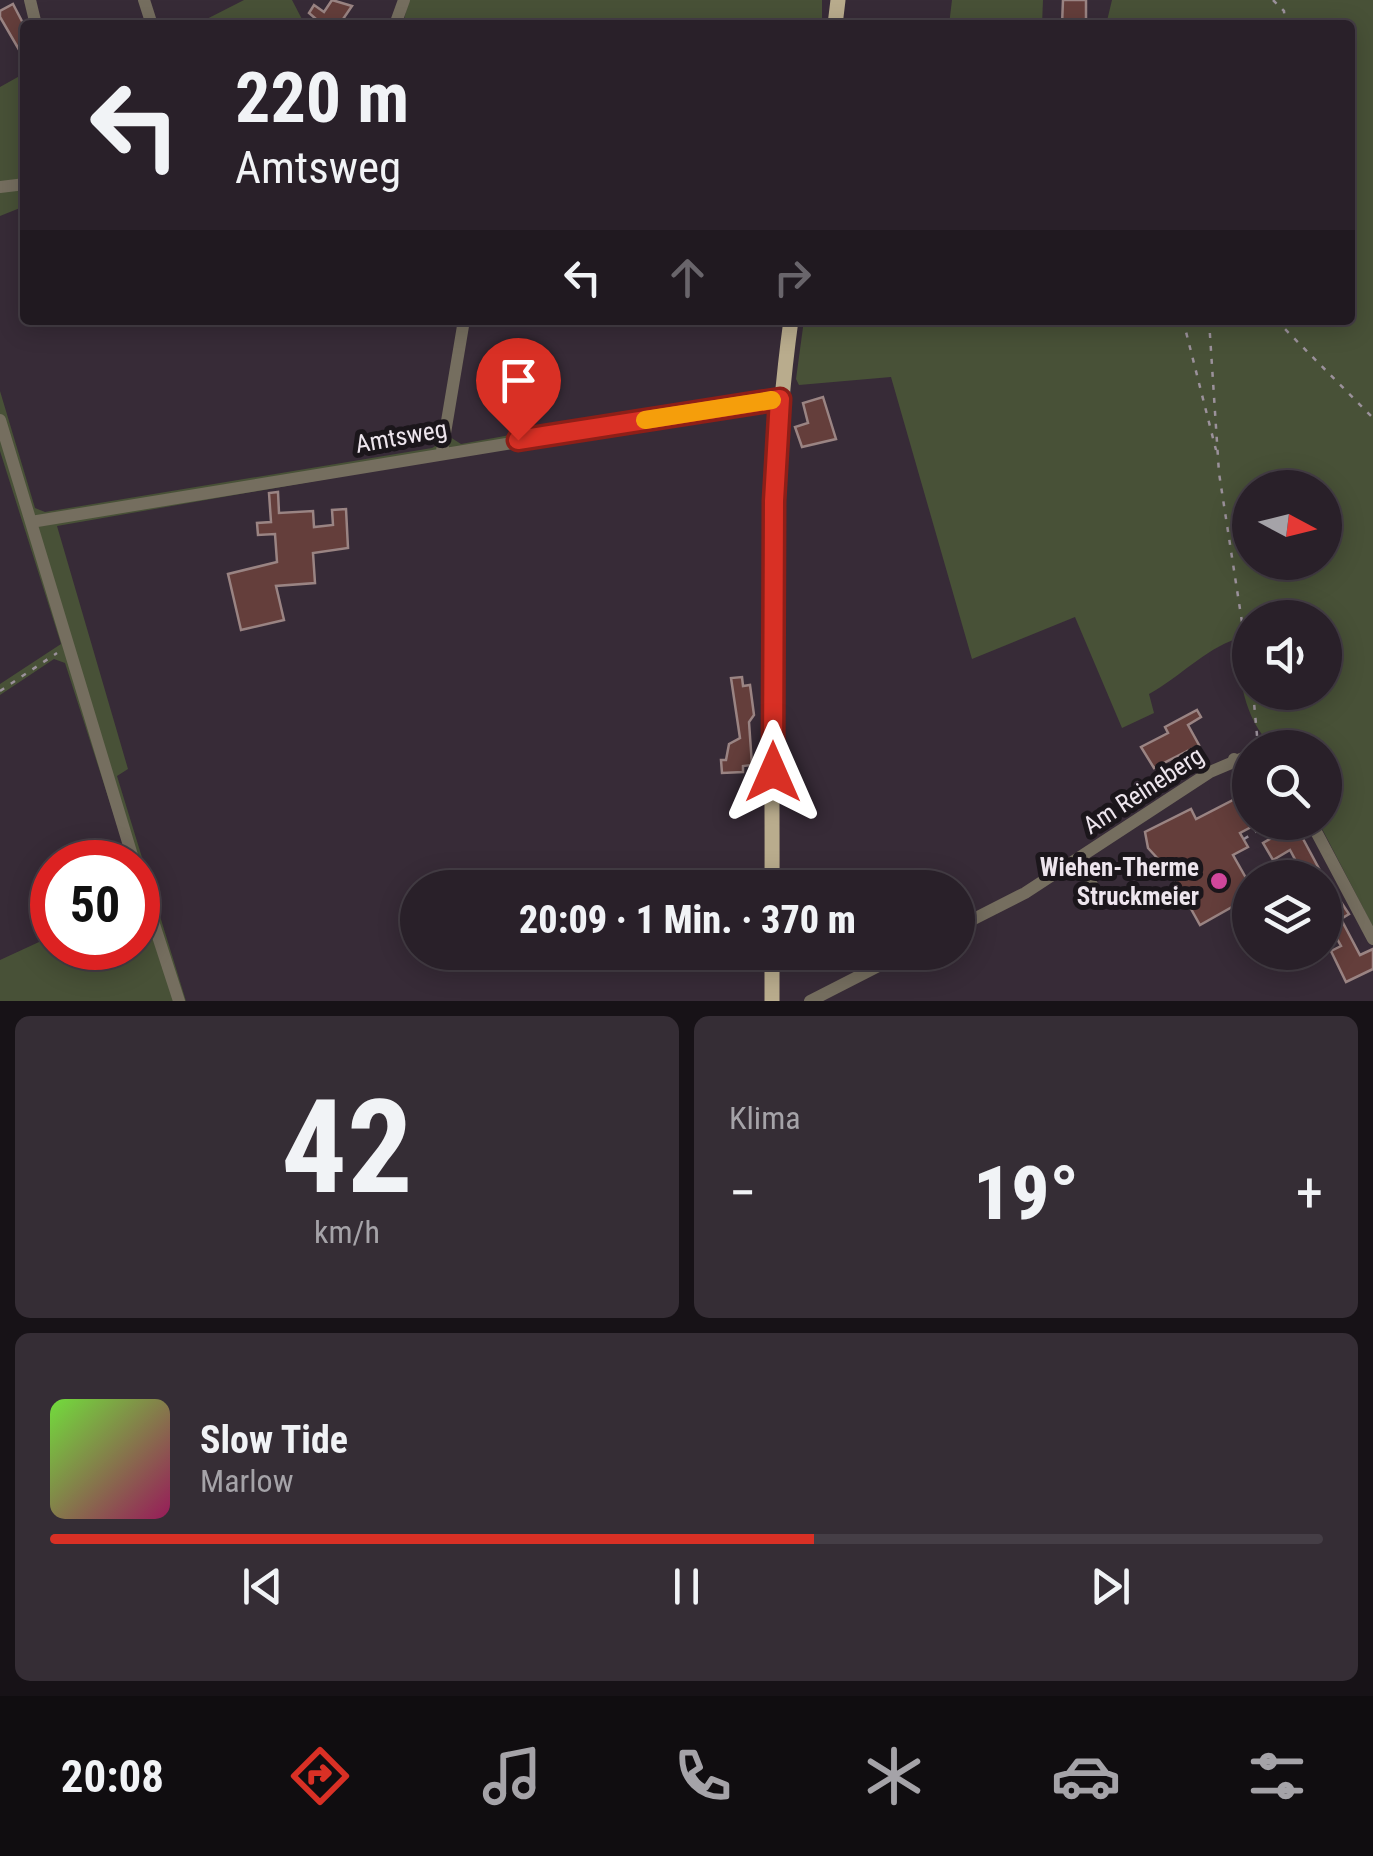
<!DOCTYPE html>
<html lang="de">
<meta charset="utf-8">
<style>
:root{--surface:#292029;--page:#352d35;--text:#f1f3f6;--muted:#a5a3a8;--line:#453e46;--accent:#d93025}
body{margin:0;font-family:"Roboto Condensed",sans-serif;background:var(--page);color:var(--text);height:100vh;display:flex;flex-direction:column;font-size:38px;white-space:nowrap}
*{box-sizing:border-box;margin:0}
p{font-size:32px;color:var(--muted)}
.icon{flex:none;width:55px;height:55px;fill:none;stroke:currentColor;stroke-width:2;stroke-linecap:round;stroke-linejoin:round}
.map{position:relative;height:1001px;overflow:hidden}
.sheet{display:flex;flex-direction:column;gap:15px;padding:15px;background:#171217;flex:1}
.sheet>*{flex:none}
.hud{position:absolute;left:20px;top:20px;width:1335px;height:305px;border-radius:10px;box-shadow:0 5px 25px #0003,0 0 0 2px var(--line);background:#292029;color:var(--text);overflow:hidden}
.needle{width:65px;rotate:97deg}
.tools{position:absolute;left:1232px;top:470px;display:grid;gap:20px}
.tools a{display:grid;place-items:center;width:110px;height:110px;border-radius:50%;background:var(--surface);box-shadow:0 5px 25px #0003,0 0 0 2px var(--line);font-size:50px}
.speed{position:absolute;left:30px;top:840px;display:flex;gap:20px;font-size:50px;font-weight:700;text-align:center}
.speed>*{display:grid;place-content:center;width:130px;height:130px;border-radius:50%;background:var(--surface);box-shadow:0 5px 25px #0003,0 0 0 2px var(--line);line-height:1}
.speed .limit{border:15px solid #d22;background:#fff;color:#111}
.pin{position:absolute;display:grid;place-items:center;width:85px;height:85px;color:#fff;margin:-102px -42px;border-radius:50% 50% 50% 0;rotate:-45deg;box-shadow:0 0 10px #0007}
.pin .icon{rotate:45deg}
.me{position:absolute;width:110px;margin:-55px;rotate:0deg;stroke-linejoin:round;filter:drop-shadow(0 0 8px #0008)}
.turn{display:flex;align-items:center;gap:35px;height:210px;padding:0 50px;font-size:45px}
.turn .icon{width:130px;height:130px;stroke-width:2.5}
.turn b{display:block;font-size:70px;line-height:85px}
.lanes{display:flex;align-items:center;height:95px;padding:0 50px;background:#0003;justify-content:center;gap:50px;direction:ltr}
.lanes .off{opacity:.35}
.big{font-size:75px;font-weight:800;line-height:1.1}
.sheet .card{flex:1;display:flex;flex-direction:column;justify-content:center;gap:15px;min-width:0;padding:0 35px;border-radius:15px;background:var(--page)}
.sheet .dial{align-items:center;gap:0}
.dial b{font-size:130px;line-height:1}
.song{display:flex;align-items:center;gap:30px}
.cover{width:120px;height:120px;border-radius:15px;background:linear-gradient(135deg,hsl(100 70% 55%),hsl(330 70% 35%))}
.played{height:10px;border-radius:5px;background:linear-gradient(90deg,var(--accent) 60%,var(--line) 60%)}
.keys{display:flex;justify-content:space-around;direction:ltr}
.heat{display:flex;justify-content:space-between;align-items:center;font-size:55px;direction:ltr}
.sheet .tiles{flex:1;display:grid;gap:15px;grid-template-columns:1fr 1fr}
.card:last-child{grid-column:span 2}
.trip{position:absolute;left:400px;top:870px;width:575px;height:100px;border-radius:50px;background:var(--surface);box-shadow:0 5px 25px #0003,0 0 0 2px var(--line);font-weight:800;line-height:100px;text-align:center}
.menu{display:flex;height:160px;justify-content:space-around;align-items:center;background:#100d10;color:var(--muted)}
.menu .icon{width:70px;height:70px}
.menu .selected{color:var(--accent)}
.menu b{font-size:45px;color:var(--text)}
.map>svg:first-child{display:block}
</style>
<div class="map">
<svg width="1373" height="1001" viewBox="0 0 1373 1001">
<rect width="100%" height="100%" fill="#372b37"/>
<path fill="#485137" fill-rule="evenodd" d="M244,0h48l13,25h-110z
M409,0h413v25h-400l-19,-2z
M952,0h91l-1,25h-93z
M1112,0h261v927l-54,-104 6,-1v-74l-51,-1c-30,-25 -35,-71 -38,-108 -32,11 -56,38 -87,55l5,19 -32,15 -47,-111 -103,42 -81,-282 -92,8 -3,-6 8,-59h546v-295h-244zM1250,488h75v74h-75zM1250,618h75v74h-75z
M25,73v48l-7,5 7,10v70l-25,10v-129z
M0,391l35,117 10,4 387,-64 18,-11 11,7 253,-46 3,13 -660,115 71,243 -11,7 69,225h-186v-41l52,-24v12h86v-86h-9l-64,-199 -11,-4 -54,36v-11l61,-40 -61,-193z"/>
<path fill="#643e3b" stroke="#9a8483" stroke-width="2.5" d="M332,0l20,6 -13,19h-16l-14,-12 5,-8 10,7z
M1063,0h23v24l-24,1z
M13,4l12,23v33l-25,-43v-6z
M823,397l13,42 -34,8 -7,-20 13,-4 -5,-20z
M278,492l1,21 34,-2 1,16 19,-2 -1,-15 14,-1 2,39 -35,5 2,30 -39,3 8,34 -43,10 -13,-56 49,-12 -2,-28 -17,1 -1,-12 14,-1 -2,-29z
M742,677l1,9 7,-1 4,30 -5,7 3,43 -9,1v6l-21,1 -1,-13h5l3,-16 11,-6 -9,-60z
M1197,710l4,7 -13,8 11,20 -45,23 -13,-21 27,-14 -3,-6z
M1239,797l16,28 -15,8 8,14 -15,8 17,30v34l-9,-17 -41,23 -29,-52 -23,-25 -3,-16 46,-23 5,10z
M1294,822l30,56h-19l-15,-28 -17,10 -10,-17 17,-10v-9z
M1325,878l24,36 -8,5 19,36 13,-6v20l-27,13 -15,-31 10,-5 -16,-29z"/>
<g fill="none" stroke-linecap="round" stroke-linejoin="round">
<path stroke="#9b919b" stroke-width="2.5" stroke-dasharray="5 8" stroke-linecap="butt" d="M1273,0l11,11 1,14
M1183,320l33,130
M1209,320l10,153 31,201
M1276,320l97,98
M0,691l57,-38
M1253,692l5,54
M1244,839l16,-10"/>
<path stroke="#756e5f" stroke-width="12" d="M30,0l6,25
M144,0l8,25
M395,25l9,-25
M0,187l25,-3
M0,420l134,442
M442,451l22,-131
M31,522l749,-123
M1234,759l16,29
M1270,822v2
M1311,822l62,117
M1077,860l21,35
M138,875l41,126
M958,927l67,-34 185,-121 40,-17
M810,1001l96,-49"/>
<path stroke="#b9ac8d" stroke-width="15" d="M835,25l3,-25
M772,888c1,-190 -7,-380 19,-568
M772,1001v-49"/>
</g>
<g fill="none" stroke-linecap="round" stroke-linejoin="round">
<defs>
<path id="route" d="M518,440l262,-41 -6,102 -1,271"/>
</defs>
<use href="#route" stroke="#8d1f18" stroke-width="25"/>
<use href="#route" stroke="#d93025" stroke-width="18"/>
<path stroke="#f59e0b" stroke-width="18" d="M645,420l127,-20"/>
</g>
<circle fill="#d1479c" stroke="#1b161b" stroke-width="4" cx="1219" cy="881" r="10"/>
<g text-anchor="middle" stroke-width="10" stroke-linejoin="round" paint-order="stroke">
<g font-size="25" fill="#ede5ed" stroke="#1b161b">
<text transform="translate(401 436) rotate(-10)" y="9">Amtsweg</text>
<text transform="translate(1143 790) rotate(-33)" y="9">Am Reineberg</text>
</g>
<g font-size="25" font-weight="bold" fill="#ede5ed" stroke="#1b161b" text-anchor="end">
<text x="1199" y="876">Wiehen-Therme<tspan x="1199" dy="29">Struckmeier</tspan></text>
</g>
</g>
</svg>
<div class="tools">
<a><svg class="needle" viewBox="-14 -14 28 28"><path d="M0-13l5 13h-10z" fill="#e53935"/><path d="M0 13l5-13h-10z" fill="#a5a3a8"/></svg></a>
<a><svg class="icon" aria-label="sound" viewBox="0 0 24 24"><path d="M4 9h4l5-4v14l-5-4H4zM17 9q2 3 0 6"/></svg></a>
<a><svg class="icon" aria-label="search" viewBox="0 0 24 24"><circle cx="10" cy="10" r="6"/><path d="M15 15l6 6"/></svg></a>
<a><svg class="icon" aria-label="layers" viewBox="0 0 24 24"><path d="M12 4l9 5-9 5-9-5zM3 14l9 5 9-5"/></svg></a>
</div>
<div class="speed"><div class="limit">50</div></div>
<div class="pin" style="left:518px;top:440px;background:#d93025"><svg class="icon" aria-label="arrive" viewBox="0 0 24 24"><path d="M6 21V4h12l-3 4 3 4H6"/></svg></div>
<svg class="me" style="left:773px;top:772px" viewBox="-20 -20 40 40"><path d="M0-17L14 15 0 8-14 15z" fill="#d93025" stroke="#fff" stroke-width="4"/></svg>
<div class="trip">20:09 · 1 Min. · 370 m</div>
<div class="hud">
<div class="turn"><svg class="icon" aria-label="left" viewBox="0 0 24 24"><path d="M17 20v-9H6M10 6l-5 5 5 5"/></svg><div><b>220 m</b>Amtsweg</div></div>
<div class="lanes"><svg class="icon" aria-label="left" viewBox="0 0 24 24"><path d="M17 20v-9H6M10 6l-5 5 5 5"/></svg><svg class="icon off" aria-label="ahead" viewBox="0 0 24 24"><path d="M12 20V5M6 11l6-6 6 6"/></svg><svg class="icon off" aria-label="right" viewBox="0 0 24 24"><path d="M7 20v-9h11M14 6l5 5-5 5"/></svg></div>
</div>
</div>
<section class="sheet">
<div class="tiles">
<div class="card dial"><b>42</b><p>km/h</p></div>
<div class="card"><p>Klima</p>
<div class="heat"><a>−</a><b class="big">19°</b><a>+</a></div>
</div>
<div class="card">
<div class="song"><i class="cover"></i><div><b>Slow Tide</b><p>Marlow</p></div></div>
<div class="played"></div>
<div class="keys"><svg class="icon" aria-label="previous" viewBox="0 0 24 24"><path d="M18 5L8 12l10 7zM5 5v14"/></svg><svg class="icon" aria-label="pause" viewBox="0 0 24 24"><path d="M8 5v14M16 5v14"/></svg><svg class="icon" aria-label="next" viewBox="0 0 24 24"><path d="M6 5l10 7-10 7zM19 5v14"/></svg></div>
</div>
</div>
</section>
<nav class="menu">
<b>20:08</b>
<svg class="icon selected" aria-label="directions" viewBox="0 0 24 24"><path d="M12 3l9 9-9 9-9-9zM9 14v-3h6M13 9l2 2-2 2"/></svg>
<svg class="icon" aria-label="music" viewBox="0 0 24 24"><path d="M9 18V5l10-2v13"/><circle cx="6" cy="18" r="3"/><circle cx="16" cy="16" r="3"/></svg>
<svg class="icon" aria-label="phone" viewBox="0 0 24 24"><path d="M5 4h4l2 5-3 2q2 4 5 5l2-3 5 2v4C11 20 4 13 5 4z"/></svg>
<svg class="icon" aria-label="climate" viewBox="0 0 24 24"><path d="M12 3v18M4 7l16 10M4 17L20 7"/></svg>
<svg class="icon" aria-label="car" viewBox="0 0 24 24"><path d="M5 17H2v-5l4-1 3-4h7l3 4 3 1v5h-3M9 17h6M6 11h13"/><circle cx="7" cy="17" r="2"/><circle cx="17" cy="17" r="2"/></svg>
<svg class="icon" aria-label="filters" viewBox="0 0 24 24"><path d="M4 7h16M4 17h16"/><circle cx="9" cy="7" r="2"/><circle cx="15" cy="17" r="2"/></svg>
</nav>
